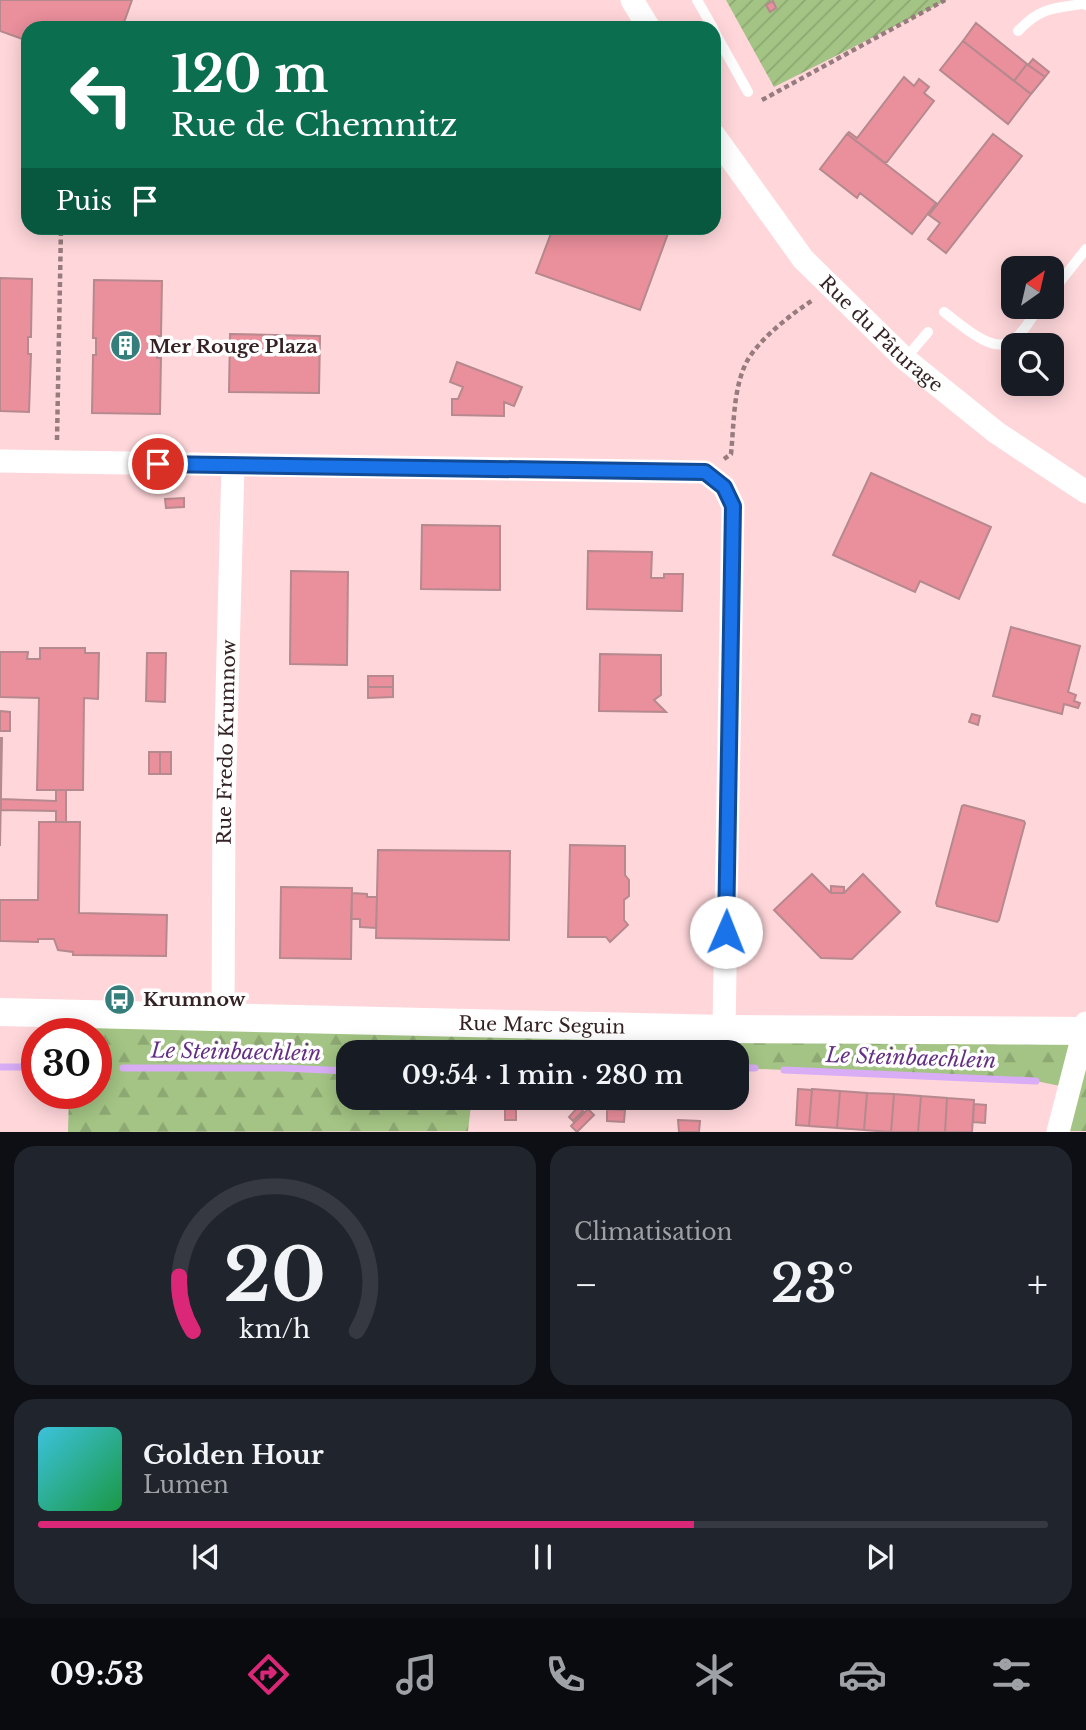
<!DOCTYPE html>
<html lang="fr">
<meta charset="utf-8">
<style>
:root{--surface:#171b24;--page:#20242c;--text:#f1f3f6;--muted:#9ea1a6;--line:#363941;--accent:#db2777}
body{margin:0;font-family:"Libre Baskerville",serif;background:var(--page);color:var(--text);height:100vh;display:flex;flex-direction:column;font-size:26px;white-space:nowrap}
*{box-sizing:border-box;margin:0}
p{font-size:23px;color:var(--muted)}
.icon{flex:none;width:38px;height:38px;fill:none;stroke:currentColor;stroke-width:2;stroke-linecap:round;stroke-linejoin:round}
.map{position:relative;height:1132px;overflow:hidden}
.panel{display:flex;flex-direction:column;gap:14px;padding:14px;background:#0d0f14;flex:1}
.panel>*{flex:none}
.hud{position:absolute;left:21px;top:21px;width:700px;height:214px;border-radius:21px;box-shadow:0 4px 18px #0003;background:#0b6e4f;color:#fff;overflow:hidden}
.needle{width:46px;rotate:34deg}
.tools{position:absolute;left:1001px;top:256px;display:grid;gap:14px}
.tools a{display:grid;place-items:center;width:63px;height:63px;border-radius:14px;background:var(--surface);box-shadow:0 4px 18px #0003;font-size:35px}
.speed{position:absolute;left:21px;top:1018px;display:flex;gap:14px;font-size:35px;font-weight:700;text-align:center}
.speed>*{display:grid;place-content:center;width:91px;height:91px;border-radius:50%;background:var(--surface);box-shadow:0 4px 18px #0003;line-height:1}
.speed .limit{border:10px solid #d22;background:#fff;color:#111}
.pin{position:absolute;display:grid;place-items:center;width:60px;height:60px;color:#fff;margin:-30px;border:4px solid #fff;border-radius:50%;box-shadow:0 2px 7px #0007}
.me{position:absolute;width:77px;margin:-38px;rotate:1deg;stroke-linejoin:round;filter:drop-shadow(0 0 5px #0008)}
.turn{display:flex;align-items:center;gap:24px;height:147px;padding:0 35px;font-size:32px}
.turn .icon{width:91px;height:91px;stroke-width:2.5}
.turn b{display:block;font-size:49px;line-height:60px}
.then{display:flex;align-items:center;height:66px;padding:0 35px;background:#0003;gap:14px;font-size:26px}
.big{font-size:52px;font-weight:600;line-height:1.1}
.panel .tile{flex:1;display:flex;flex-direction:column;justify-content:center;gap:10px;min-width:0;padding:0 24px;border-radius:21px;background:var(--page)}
.panel .dial{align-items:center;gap:0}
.dial svg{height:182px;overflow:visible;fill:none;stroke:var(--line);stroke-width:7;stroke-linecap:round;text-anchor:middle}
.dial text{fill:var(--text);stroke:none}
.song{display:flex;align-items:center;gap:21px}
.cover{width:84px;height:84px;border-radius:10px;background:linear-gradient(135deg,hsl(190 70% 55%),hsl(140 70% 35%))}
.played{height:7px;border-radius:4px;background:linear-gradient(90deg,var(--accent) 65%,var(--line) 65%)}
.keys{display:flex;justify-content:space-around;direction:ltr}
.heat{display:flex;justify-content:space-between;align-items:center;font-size:38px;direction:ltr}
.panel .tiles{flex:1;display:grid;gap:14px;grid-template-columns:1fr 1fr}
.tile:last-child{grid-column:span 2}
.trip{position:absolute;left:336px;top:1040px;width:413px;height:70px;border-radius:21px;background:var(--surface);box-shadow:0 4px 18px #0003;font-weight:600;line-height:70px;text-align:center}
.dock{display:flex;height:112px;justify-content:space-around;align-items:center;background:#090b0e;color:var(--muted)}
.dock .icon{width:49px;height:49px}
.dock .current{color:var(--accent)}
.dock b{font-size:32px;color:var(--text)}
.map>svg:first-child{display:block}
</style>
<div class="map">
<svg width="1086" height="1132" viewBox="0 0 1086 1132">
<defs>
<pattern id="forest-firs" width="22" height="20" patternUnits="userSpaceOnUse" patternTransform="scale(1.75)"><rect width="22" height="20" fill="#a3c484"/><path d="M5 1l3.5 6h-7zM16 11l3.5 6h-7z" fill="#8da872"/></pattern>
<pattern id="garden-furrows" width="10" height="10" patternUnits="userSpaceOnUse" patternTransform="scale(1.75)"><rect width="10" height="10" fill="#a3c484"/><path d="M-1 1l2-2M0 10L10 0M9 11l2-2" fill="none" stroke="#8da872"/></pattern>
</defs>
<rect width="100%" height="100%" fill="#ffd7db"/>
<path fill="url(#forest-firs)" d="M72,1013l1014,18v100h-27l11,-43 -34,-7 -299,-13v-16h-389v45h124l-4,34 -400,1 1,-38h27v-60h-25z"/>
<path fill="url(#garden-furrows)" d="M726,0h221l-173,87z"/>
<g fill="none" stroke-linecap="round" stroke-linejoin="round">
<path stroke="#d8adf6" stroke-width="7" d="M0,1067h37
M123,1068h160l65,3
M737,1068h18
M784,1070l252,11"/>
</g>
<path fill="#ea8f9c" stroke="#b5898e" stroke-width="2" d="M0,0h132l-10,28h-94v13l-28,-10z
M773,1l3,7 -6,4 -4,-7z
M976,23l51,41 -13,17 -51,-40z
M963,41l68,53 -23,30 -68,-54z
M1033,59l16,13 -4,5 -17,-12z
M1027,64l18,13 -14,17 -17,-13z
M904,77l10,9 5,-7 10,8 -5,6 10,8 -47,61h-3l-37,-28 2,-2 8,6z
M847,134l89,69 -24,31 -52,-41 -3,5 -37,-29z
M993,134l29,22 -76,97 -18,-14 12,-16 -11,-8z
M553,228h117l-30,82 -104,-37z
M0,278l32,1 -1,58h-3v17h3l-2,58 -29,-1z
M94,280l68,1 -1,55h-4v22h4l-1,56 -68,-1 1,-58h3v-17h-3z
M230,334l90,2 -1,57 -90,-1z
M457,362l65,25 -8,19 -10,-4v14l-52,-1v-16h6l5,-12 -13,-5z
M871,473l120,54 -32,72 -39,-18 -5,11 -82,-37z
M184,498v9l-18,1 -1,-9z
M422,525l78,1v64l-79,-1z
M588,551l64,1 -1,26h13v-4h19l-1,37 -95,-2z
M291,571l57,1 -1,93 -57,-1z
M1011,627l69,19 -12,46 8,3 -2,6 6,2 -2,5 -14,-4 -2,10 -69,-18z
M40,648h45v5h14l-1,46 -14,-1 -1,92h-46l2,-92 -39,-1v-45h28l-1,7h13z
M147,653h19l-1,49 -19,-1z
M600,654l61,1v40l-7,5 12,12 -67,-1z
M368,676h25v11h-25z
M368,687h25v10l-25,1z
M0,711l10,1v19h-10z
M972,714l8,2 -2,9 -9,-3z
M0,738h2l-2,108z
M149,752h11v22h-11z
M160,752h11v22h-11z
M56,790h10v32h-10v-11l-55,-1v-11l55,2z
M964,805l60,16 1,2 -26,97 -2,2 -60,-16 -1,-3 26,-97z
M39,822h41l-1,91 88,2 -1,41 -93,-1v-3l-15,-2 -4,-11h-16v3l-38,-1v-41h38z
M570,845l55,1v29l4,5v16l-5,4v20l4,5 -18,17 -4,-5h-38z
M378,850l132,1 -1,89 -133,-2z
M812,874l19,19h13l19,-19 37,38 -48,47 -31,-1 -47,-48z
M831,886l13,1v6h-13z
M281,887l71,1 -1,71 -71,-1z
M352,893l15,1v3h10l-1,31 -16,-1v-8h-9z
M798,1089l14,1 -3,36 -13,-1z
M812,1089l28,2 -3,37 -28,-2z
M840,1091l27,2 -3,37 -27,-2z
M867,1093l27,1 -3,38 -27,-2z
M894,1094l27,2 -3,36h-27z
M921,1096l26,2 -2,34h-27z
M608,1097l18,1 -1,12 -18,-1z
M947,1098l27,2 -2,32h-27z
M505,1099h11v21h-11z
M974,1104l12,1 -1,18 -12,-1z
M578,1107l5,4 -10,10 -4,-4z
M588,1109l6,6 -17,17 -6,-6z
M607,1109l18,1 -1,12 -17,-1z
M678,1120l22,1 -1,11h-20z"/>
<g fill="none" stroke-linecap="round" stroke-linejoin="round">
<path stroke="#987b7e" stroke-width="4.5" stroke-dasharray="5 3.5" stroke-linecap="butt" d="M762,100l183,-100
M57,440l4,-212
M724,459l7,-5c3,-29 2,-64 15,-91 12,-23 45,-49 67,-63"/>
<path stroke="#fff" stroke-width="10" d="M697,0l16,28
M714,31l34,61
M1018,31c22,-23 35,-23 65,-27l3,1
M1052,292l34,-43
M944,312c15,11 48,43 68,29 11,-7 20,-24 28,-35
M905,359l23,-27"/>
<g stroke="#fff" stroke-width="23">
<path d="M632,0l17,28"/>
<path id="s1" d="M714,135l89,124 102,100 92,74 89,59"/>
<path d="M0,461l705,11 19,15 9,19 -9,523"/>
<path id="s2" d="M223,1018l1,-209 9,-344"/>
<path d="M1058,1132l28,-109"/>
</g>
<path stroke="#fff" stroke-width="28" id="s3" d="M0,1012l724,17 362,2"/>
</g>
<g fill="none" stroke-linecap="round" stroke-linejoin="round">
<defs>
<path id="route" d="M158,464l547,8 19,15 9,19 -7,426"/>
</defs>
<use href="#route" stroke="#114b97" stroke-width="18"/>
<use href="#route" stroke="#1a73e8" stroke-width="12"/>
</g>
<defs>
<symbol id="building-disc" viewBox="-11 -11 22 22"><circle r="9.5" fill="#367e7b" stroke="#fff"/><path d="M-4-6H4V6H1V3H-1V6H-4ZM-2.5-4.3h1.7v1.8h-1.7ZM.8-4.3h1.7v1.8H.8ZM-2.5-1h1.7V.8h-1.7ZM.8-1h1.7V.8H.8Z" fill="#fff"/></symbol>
<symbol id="bus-disc" viewBox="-11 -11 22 22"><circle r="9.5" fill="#367e7b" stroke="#fff"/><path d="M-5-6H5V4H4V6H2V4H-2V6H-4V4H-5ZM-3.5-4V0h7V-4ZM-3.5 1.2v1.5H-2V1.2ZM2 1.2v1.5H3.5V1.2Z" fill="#fff"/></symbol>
</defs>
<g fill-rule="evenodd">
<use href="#building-disc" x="108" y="328" width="35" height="35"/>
<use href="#bus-disc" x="102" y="982" width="35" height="35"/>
</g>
<g text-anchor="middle" stroke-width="7" stroke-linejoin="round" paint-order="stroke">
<g font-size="19" fill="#342224" stroke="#fff">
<text dy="7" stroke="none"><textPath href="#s1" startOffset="261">Rue du Pâturage</textPath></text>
<text dy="7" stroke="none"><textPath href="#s2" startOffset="276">Rue Fredo Krumnow</textPath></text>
<text dy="7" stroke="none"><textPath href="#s3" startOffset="542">Rue Marc Seguin</textPath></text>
</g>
<g font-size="19" font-weight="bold" fill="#342224" stroke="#fff" text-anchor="start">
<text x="149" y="353">Mer Rouge Plaza</text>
<text x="143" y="1006">Krumnow</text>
</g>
<g font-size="21" font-style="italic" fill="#653084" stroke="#fff">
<text transform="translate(236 1052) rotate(1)" y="7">Le Steinbaechlein</text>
<text transform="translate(911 1058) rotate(2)" y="7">Le Steinbaechlein</text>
</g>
</g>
</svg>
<div class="tools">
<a><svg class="needle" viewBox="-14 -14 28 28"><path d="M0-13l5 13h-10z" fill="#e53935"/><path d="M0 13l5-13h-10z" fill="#9ea1a6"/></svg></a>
<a><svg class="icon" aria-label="search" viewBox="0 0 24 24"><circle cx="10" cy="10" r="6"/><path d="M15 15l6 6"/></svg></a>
</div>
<div class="speed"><div class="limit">30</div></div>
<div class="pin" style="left:158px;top:464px;background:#d93025"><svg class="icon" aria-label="arrive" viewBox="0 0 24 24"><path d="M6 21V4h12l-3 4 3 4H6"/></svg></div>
<svg class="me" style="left:726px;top:932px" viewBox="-20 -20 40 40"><circle r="19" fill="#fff"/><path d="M0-13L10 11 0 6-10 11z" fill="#1a73e8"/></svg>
<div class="trip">09:54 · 1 min · 280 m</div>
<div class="hud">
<div class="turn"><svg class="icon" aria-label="left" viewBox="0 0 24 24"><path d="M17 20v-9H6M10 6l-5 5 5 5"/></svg><div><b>120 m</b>Rue de Chemnitz</div></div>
<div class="then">Puis<svg class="icon" aria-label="arrive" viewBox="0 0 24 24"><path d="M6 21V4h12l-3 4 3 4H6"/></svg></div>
</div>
</div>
<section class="panel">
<div class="tiles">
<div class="tile dial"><svg viewBox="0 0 100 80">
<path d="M14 69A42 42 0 1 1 86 69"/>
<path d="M14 69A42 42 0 0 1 8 45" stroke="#db2777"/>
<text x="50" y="56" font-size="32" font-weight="700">20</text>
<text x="50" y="72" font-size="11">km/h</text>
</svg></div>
<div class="tile"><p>Climatisation</p>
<div class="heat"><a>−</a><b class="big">23°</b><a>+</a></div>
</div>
<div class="tile">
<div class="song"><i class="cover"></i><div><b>Golden Hour</b><p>Lumen</p></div></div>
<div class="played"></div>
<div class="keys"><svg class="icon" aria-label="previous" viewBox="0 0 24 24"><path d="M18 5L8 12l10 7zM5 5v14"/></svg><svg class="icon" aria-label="pause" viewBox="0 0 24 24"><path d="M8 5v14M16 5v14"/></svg><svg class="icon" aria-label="next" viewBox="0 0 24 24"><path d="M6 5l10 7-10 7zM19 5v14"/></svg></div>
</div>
</div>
</section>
<nav class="dock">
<b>09:53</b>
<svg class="icon current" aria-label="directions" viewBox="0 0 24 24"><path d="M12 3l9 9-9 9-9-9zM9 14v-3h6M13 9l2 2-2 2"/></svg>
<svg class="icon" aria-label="music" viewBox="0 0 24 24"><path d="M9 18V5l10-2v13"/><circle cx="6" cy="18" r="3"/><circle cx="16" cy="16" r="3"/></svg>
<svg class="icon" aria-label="phone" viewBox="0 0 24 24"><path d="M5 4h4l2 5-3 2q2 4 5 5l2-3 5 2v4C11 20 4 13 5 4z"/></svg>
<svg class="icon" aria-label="climate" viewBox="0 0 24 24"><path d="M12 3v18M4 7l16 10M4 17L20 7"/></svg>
<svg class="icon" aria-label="car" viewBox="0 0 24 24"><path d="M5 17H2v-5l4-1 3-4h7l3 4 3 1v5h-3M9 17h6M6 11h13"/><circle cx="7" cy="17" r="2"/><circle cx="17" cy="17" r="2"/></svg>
<svg class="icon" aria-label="filters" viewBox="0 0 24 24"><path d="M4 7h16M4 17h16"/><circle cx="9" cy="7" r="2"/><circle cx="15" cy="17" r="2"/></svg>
</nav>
